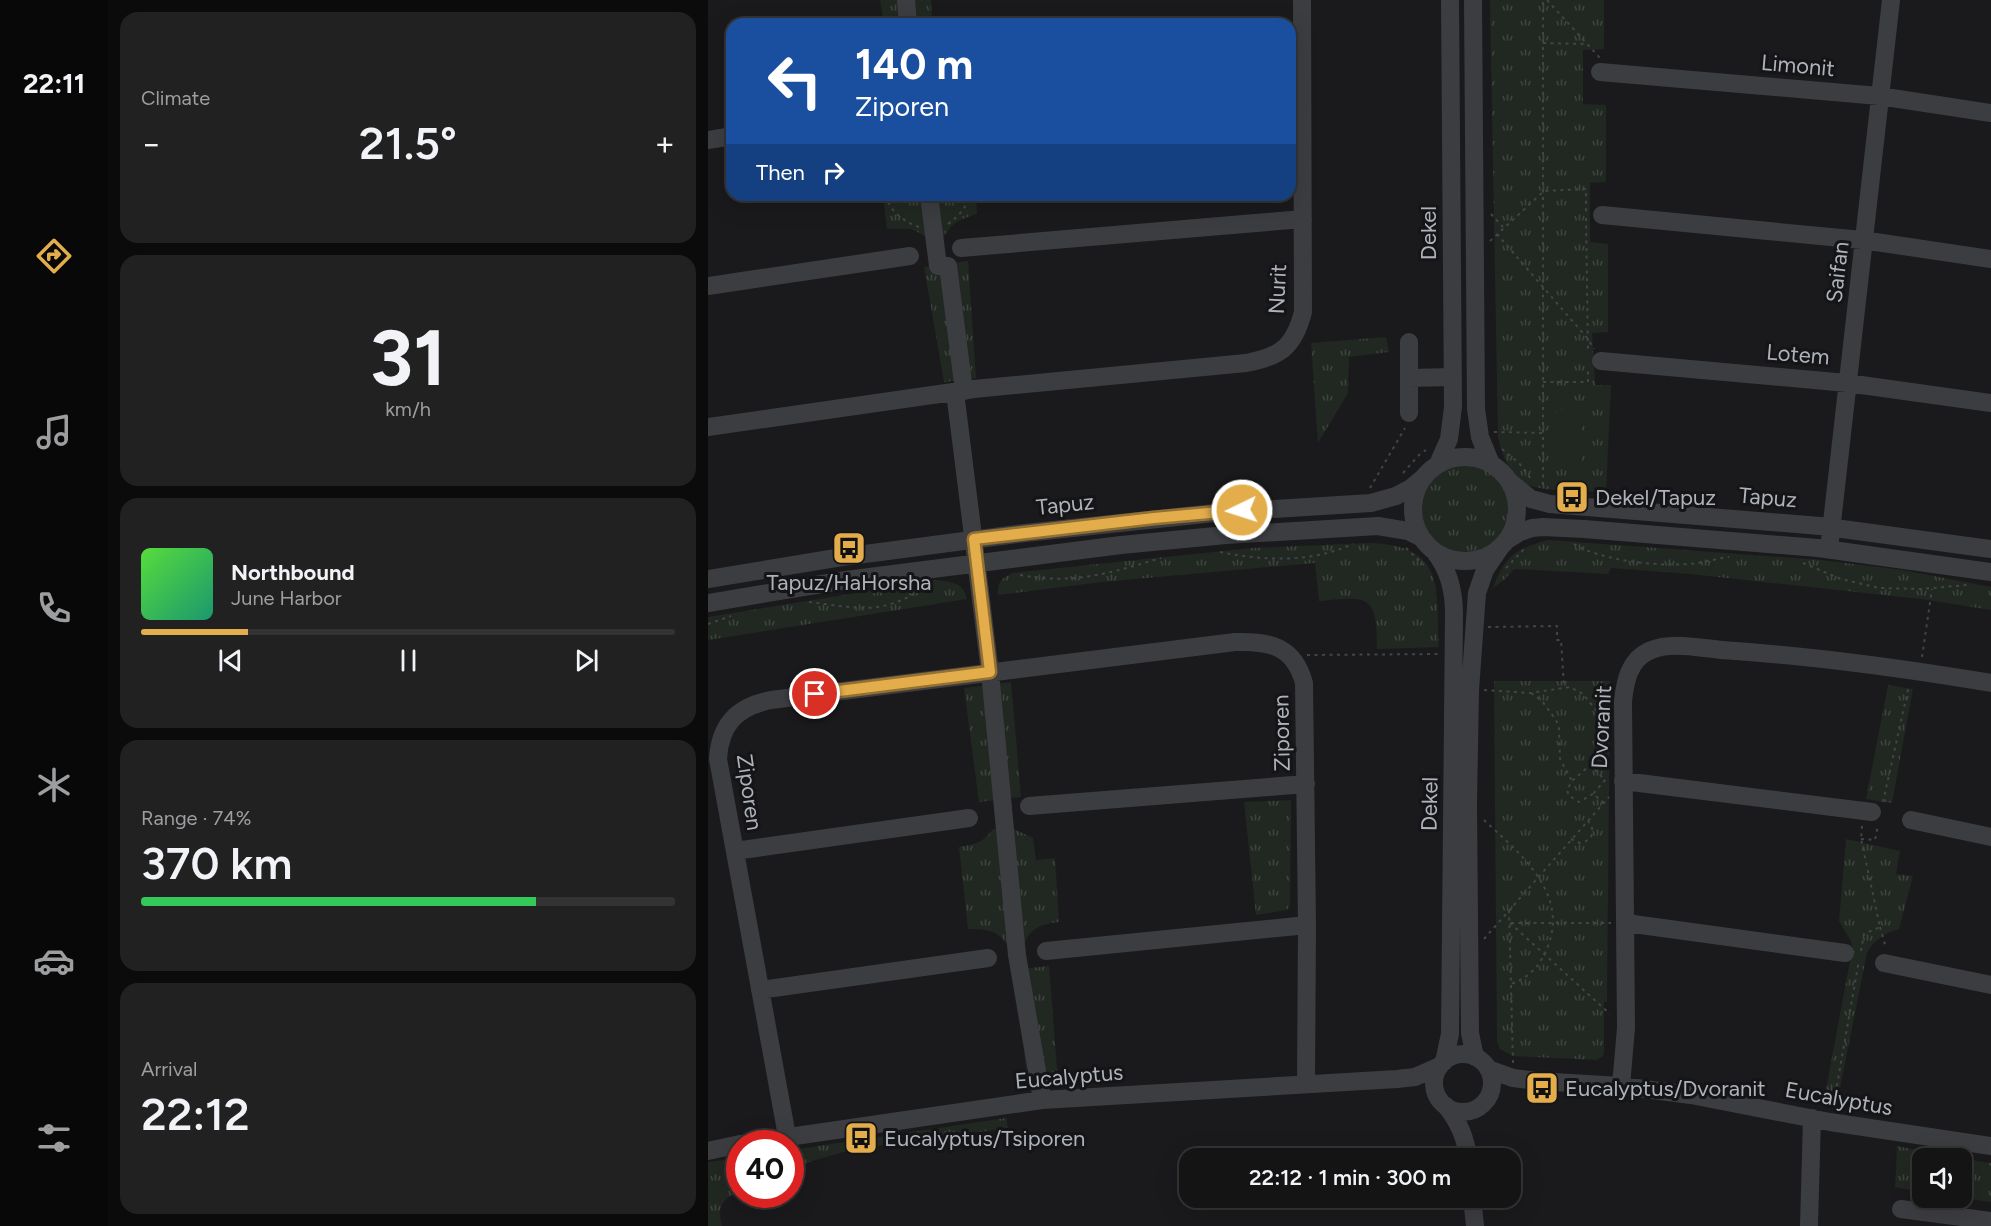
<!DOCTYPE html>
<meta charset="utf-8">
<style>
:root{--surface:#141415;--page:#212122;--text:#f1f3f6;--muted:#9d9ea0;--line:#333334;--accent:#e3ad4c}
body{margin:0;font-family:Figtree,sans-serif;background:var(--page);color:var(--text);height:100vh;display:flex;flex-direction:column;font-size:22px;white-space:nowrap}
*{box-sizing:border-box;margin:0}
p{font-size:20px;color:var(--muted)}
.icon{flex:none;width:33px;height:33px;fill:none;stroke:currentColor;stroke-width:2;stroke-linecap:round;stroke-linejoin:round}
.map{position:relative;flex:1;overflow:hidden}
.side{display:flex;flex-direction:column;gap:12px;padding:12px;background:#0b0b0c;width:600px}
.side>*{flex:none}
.guide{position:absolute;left:18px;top:18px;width:570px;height:183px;border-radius:18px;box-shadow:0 6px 24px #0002,0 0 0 2px var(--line);background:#1a4fa0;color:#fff;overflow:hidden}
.tools{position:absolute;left:1204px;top:1148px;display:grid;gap:12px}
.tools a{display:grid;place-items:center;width:60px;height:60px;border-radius:12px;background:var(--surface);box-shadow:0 6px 24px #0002,0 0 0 2px var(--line);font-size:30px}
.speed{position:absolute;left:18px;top:1130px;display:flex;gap:12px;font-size:30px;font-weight:700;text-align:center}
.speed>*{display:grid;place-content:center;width:78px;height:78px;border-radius:50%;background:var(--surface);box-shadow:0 6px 24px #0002,0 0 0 2px var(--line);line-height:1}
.speed .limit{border:9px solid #d22;background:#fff;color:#111}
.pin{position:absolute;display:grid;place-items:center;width:51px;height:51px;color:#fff;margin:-26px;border:3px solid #fff;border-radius:50%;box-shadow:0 2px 6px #0007}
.me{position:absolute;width:66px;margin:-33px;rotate:266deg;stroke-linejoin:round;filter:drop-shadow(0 0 4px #0008)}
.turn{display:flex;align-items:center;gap:21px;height:126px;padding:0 30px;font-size:27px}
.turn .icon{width:78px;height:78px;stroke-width:2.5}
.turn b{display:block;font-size:42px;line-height:51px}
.then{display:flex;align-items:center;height:57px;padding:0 30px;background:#0003;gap:12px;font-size:22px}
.big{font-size:45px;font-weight:600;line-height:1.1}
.side .card{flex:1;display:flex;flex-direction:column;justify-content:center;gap:9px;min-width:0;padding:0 21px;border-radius:18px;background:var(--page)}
.side .dial{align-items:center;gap:0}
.dial b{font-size:78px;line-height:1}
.song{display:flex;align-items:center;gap:18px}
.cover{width:72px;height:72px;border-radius:9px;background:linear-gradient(135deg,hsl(110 70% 55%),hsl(160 70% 35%))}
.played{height:6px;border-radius:3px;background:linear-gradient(90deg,var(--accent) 20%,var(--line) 20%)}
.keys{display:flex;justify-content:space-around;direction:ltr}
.heat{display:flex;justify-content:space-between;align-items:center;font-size:33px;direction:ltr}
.charge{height:9px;border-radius:4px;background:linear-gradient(90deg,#34c759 74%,var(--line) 0)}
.trip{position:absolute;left:471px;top:1148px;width:342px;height:60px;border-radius:18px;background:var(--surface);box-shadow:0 6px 24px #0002,0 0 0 2px var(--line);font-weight:600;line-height:60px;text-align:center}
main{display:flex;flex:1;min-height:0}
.dock{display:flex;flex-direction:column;width:108px;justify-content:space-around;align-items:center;background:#080808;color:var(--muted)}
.dock .icon{width:42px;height:42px}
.dock .on{color:var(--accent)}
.dock b{font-size:27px;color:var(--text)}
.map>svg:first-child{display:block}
</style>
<main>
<nav class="dock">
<b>22:11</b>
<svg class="icon on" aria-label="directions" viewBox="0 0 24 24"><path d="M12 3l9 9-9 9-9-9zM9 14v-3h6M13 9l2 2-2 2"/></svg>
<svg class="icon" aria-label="music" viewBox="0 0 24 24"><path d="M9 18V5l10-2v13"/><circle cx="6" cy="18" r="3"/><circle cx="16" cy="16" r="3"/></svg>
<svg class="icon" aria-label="phone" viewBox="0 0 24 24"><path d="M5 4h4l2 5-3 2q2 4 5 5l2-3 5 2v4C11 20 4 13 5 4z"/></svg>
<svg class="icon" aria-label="climate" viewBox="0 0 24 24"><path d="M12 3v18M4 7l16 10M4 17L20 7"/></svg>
<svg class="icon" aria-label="car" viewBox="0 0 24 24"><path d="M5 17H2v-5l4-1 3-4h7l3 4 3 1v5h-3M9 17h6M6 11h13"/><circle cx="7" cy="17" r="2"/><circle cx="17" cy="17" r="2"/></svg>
<svg class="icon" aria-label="filters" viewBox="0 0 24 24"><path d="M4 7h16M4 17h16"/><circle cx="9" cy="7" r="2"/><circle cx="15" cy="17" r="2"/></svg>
</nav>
<section class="side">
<div class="card"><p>Climate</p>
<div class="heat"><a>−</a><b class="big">21.5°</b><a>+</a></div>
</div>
<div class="card dial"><b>31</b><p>km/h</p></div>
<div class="card">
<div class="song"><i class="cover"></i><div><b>Northbound</b><p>June Harbor</p></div></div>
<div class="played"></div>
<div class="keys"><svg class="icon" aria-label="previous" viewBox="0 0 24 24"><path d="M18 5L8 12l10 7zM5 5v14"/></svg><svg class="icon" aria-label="pause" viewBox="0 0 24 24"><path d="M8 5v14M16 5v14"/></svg><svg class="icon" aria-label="next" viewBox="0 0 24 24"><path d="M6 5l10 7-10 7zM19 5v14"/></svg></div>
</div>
<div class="card"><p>Range · 74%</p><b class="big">370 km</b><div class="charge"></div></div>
<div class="card"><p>Arrival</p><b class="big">22:12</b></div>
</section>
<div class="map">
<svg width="1283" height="1226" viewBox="0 0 1283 1226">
<defs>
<pattern id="grass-tufts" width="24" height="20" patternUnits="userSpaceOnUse" patternTransform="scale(1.5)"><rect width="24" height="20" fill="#212721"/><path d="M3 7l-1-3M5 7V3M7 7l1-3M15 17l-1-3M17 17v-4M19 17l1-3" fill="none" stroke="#3f443f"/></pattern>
</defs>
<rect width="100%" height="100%" fill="#1a1a1c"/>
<path fill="url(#grass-tufts)" d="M172,0h51l1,24h-48z
M782,0h114v49l-21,1v54l23,1v77l-16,1v59l18,2v88l-16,1 3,52h16l-5,107c-18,-1 -65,0 -80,-8 -16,-9 -24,-29 -28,-47z
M175,195h93l1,19c-20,6 -29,11 -37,31l-28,-16h-25z
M260,261l8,117 -32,4 -20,-115z
M678,337l3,15 -40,5 -1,36 -30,50 -7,-100z
M709 509a48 48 0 1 1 96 0a48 48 0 1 1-96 0Z
M840,540l273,20 82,10 88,17v23l-70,-11 -231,-25 -79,-6 -3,6 -94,-5 -9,10 -12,9c12,-32 22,-39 55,-48z
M662,543c76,3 66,44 69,104l-62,2c0,-55 -8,-53 -58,-48l-4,-38 -213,19 -104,13c-1,-13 3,-16 14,-22l240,-25z
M229,580c15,2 27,3 30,19l-259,41v-23z
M786,681h116l-3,321h-3v52l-2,3 -6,3 -83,-4 -13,-7 -3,-7z
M303,682l10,115 -42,5 -15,-114z
M1180,685l25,4 -21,114 -26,-4z
M583,800l-1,106 -3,4 -31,5 -12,-113z
M304,828l21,10 3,22 19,-2 4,64c-17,2 -28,5 -35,22l-16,2c-10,-17 -23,-17 -40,-17l-9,-82c16,-3 24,-4 34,-18z
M1138,839l54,12 -4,23 17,2 -14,53c-13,3 -26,12 -32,24l-29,145 -13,-3 27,-145 -1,-9 -12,-20z
M341,966l9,115 -30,3 -14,-114z
M298,1118l2,10 -158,22 -41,12 -18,9v-21z
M1189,1146l60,12h-34v34l-28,-5z
M31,1158v35c-18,5 -22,15 -17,33h-14v-64z
M1254,1159l29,4v39l-37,-5h8z"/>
<path fill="#212721" d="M849,410h25l-1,52 -25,-1z"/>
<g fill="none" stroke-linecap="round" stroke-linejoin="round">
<path stroke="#424448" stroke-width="2" stroke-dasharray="3 4.5" stroke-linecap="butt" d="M839,0l53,58
M835,43l45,1
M178,195c4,17 17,26 33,32
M783,214l12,13
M878,218l2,135
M240,224c11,-8 18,-16 22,-29
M789,234l91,105 6,10
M782,241l54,-50 42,-2v23
M835,382h45v-11
M786,432l48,1
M794,449l17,14 12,16
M695,473l16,-18 7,-5
M835,485v-485
M662,488l35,-60
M866,544c27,17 91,24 123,19 11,-1 21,-5 32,-6
M698,548l18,17
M512,552c45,9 90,11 133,-8
M1095,563l38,16 38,9 42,1 46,-4
M798,568l19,-20
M312,575c54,10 90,-2 141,-17
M101,602c28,3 59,11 85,1 12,-4 23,-11 34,-17
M0,624l23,-8
M780,627l69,-1v14h4l3,47
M599,655l132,-1
M1214,657l10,-68
M776,690l46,3 40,-6 13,7 17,21 8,5
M823,693l11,8 14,19 3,7 1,32 12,22
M885,794l-14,8 -10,-6 -2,-6 5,-9 18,-16 15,15
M1175,802l26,-117
M896,803l-11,-9 13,-15
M776,820c34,32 85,72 64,126 -7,19 -18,31 -37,38
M863,839l9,4c13,-2 16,-13 8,-22
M1153,839l14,1 3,-15
M801,910l4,153
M802,923l100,91
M803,923h100
M1172,927l6,21
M776,939l125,-142
M1153,951l3,-17 16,-7 -19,-88 1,-13
M1125,1108l26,-148"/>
<path stroke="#3c3d41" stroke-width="18" d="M198,0l2,24
M765,0l3,409 4,28 11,27
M892,72l279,24 112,17
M0,140l24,-4
M221,195l9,71h10l16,125
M894,215l260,25 129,19
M253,248l342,-29
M0,286l202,-30
M893,361l246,22 144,20
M701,378l44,-1
M247,392l35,280 27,283 25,145
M701,413v-71
M0,427l266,-38 272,-26c34,-6 48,-16 57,-51l-1,-312
M705 509a52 52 0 1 1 104 0a52 52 0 1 1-104 0Z
M730,464l11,-25 4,-32 -3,-407
M802,482l21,17 19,5 270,22 171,23
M799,540l13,-8 12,-4 11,-1 41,2 234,19 173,24
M1121,549l62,-549
M726,551c15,19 20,39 20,63l-4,420 -6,28
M0,579l134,-22 183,-24 199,-21 147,-9 25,-7 15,-8 12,-10
M0,603l138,-23 275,-35 105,-10 152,-9 30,5 14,7
M915,781l249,31
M321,806l277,-22
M1203,820l80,17
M27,851l234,-33
M918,923l219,30
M338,951l261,-26
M1176,963l107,22
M52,990l228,-32
M726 1083a29 29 0 1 1 58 0a29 29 0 1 1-58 0Z
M767,1057l-5,-24 -2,-229 2,-114 7,-97 8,-23 15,-22
M780,1069l25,9 24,3 84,5 70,9 139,27 161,24
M913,1086l5,-58 -3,-327c2,-19 6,-41 26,-50 21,-10 50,-3 73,-1 90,6 180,18 269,33
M738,1106c13,16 20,32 22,52
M79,1136l-69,-377c2,-35 19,-52 53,-59l464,-58c35,-1 59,4 69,41l3,242 -1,158
M39,1143l295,-43 355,-21 18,-2 25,-11
M0,1151l32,-7
M764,1197l3,29
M1193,1209l90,12
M1101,1226l3,-108"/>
</g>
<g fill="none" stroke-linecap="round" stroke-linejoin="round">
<defs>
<path id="route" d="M107,694l175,-22 -16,-133 180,-21 88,-8"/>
</defs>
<use href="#route" stroke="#947031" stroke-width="15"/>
<use href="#route" stroke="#e3ad4c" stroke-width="10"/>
</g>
<defs>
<symbol id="bus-square" viewBox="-11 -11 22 22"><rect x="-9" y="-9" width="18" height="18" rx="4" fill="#e3ad4c" stroke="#151517"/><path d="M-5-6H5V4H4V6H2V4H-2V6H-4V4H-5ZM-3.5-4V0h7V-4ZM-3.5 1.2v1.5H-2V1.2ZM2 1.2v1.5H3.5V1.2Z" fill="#111"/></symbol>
</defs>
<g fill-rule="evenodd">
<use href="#bus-square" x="845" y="478" width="38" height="38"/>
<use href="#bus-square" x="122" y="529" width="38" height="38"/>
<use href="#bus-square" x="815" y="1069" width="38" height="38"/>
<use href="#bus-square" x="134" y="1119" width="38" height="38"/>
</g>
<g text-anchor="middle" stroke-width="6" stroke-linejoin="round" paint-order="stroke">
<g font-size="22" fill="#aeb2bb" stroke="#151517">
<text transform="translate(1090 65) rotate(5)" y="8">Limonit</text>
<text transform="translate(720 233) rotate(-90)" y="8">Dekel</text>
<text transform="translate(1129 272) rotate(-83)" y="8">Saifan</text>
<text transform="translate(569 289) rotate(-87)" y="8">Nurit</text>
<text transform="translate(1090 354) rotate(5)" y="8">Lotem</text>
<text transform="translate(1060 497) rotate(5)" y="8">Tapuz</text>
<text transform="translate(357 504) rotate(-6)" y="8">Tapuz</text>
<text transform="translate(893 727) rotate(-87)" y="8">Dvoranit</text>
<text transform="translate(573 733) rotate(-91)" y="8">Ziporen</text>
<text transform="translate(42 792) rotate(82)" y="8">Ziporen</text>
<text transform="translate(721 804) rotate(-89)" y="8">Dekel</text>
<text transform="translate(361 1076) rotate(-5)" y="8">Eucalyptus</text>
<text transform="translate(1131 1098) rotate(10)" y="8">Eucalyptus</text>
</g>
<g font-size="22" fill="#aeb2bb" stroke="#151517" text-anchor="start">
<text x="887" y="505">Dekel/Tapuz</text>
<text x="141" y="590" text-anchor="middle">Tapuz/HaHorsha</text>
<text x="857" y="1096">Eucalyptus/Dvoranit</text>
<text x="176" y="1146">Eucalyptus/Tsiporen</text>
</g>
</g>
</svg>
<div class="tools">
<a><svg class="icon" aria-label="sound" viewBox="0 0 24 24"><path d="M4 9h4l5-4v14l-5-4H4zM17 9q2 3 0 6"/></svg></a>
</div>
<div class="speed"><div class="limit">40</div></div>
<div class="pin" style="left:107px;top:694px;background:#d93025"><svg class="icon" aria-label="arrive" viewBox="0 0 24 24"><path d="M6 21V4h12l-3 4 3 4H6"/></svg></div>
<svg class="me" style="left:534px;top:510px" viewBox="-20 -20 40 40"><circle r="17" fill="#e3ad4c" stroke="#fff" stroke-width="3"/><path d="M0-11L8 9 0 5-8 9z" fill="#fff"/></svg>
<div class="trip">22:12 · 1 min · 300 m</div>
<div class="guide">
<div class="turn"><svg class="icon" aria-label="left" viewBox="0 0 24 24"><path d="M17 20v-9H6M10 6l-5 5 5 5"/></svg><div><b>140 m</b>Ziporen</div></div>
<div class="then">Then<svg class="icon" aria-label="right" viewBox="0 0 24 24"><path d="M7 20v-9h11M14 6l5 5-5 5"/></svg></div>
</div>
</div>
</main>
